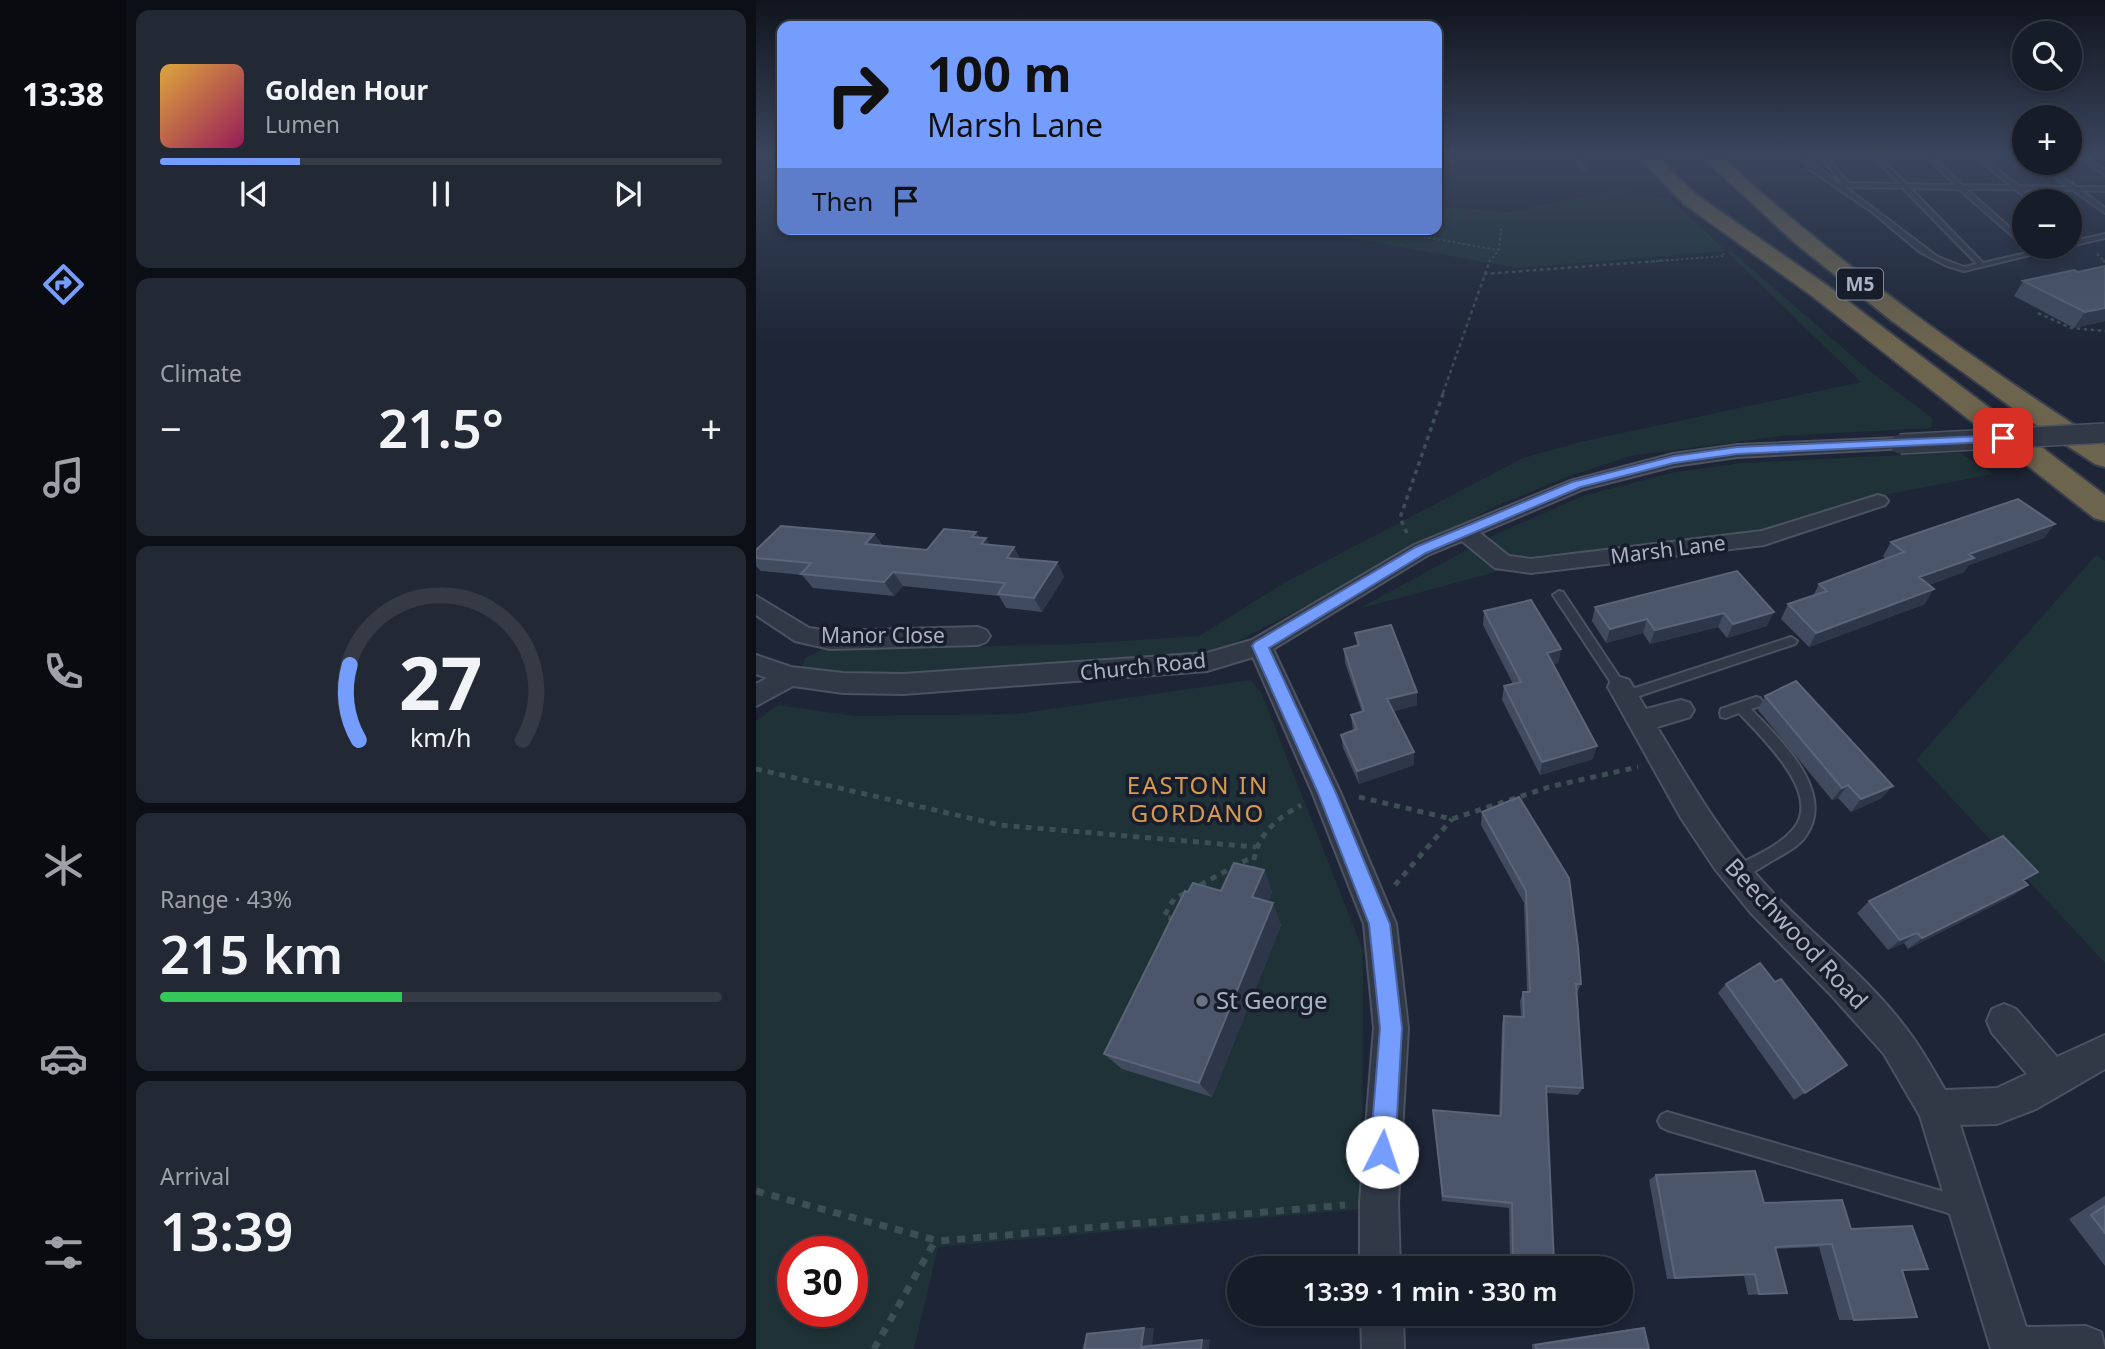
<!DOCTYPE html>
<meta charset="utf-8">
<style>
:root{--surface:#161c28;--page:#232934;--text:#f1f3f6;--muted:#9ea1a8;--line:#353a45;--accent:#759dfe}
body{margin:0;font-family:"Noto Sans",sans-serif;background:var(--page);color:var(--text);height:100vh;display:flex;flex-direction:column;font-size:26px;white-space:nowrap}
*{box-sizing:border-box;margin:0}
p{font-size:23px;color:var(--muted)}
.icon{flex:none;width:38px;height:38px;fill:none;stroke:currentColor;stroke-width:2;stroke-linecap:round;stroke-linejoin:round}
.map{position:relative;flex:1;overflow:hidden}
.details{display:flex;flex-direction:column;gap:10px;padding:10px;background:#0c0f16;width:630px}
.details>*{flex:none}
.banner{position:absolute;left:21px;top:21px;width:665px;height:214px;border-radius:14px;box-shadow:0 4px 10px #0003,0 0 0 2px var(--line);background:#759dfe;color:#111;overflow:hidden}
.controls{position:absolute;left:1256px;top:21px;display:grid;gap:14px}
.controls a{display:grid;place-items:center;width:70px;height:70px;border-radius:50%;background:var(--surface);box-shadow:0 4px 10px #0003,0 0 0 2px var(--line);font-size:35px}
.speed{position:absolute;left:21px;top:1236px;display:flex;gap:14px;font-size:35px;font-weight:700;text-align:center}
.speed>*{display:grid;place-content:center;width:91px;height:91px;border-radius:50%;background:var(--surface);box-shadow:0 4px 10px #0003,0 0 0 2px var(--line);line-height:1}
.speed .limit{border:10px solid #d22;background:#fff;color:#111}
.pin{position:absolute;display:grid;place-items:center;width:60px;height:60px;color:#fff;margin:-30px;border-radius:14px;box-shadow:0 4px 10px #0006}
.me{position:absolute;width:77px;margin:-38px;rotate:4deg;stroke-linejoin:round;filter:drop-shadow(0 0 5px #0008)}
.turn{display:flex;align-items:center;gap:24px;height:147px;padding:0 35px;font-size:32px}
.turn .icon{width:91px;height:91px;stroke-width:2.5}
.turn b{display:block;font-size:49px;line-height:60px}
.then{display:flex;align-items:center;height:66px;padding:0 35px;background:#0003;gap:14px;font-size:26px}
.big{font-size:52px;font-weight:600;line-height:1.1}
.details .tile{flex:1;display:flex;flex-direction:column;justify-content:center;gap:10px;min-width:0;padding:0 24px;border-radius:14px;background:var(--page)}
.details .dial{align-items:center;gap:0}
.dial svg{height:182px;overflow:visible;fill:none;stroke:var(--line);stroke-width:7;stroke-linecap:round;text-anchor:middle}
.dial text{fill:var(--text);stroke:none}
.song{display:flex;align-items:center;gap:21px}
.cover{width:84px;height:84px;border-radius:10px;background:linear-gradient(135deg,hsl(40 70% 55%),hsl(330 70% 35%))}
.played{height:7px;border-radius:4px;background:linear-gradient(90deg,var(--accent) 25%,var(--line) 25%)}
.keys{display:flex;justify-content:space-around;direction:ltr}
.heat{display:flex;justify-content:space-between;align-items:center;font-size:38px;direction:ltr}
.charge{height:10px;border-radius:5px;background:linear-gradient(90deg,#34c759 43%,var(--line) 0)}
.trip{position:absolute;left:471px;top:1256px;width:406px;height:70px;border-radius:35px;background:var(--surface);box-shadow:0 4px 10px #0003,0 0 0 2px var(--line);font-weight:600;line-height:70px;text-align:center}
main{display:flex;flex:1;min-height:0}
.tab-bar{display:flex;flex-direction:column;width:126px;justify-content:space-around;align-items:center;background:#090b10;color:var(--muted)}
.tab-bar .icon{width:49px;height:49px}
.tab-bar .current{color:var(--accent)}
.tab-bar b{font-size:32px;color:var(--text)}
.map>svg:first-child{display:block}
</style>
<main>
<nav class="tab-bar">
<b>13:38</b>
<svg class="icon current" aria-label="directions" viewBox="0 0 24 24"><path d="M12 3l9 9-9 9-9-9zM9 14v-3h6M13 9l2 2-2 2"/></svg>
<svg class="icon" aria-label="music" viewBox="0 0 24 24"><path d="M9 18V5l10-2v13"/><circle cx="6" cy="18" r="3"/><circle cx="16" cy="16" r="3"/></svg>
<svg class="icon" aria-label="phone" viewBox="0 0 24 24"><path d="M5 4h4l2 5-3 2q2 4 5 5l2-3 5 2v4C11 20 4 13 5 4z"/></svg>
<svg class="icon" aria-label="climate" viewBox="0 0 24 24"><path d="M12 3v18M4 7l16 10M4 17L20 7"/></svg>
<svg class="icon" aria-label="car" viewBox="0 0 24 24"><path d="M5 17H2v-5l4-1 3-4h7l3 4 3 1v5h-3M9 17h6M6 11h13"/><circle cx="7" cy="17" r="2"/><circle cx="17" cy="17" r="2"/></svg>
<svg class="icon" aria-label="filters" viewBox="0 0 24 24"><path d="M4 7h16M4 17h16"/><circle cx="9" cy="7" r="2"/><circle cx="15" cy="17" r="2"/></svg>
</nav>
<section class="details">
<div class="tile">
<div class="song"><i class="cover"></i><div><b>Golden Hour</b><p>Lumen</p></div></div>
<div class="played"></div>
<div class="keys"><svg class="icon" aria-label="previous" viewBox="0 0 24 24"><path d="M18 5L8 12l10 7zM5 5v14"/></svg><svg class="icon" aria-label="pause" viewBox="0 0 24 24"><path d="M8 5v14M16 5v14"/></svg><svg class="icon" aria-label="next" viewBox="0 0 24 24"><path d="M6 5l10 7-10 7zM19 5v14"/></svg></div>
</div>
<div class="tile"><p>Climate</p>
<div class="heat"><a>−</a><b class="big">21.5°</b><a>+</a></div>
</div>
<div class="tile dial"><svg viewBox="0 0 100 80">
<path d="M14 69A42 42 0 1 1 86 69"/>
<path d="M14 69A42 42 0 0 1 10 36" stroke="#759dfe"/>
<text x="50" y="56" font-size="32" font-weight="700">27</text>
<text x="50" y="72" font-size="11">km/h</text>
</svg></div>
<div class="tile"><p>Range · 43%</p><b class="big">215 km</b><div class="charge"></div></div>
<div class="tile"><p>Arrival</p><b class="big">13:39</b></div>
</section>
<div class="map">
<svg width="1349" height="1349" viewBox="0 0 1349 1349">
<rect width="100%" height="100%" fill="#1d2536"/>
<path fill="#1f3237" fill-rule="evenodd" d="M867,188l9,7 39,4 55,52h5l141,122 58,43 3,5 -2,7 -149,8 -152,20 -66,22 -68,28 -263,138 -36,12 -287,20 -73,-1 -36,-5 4,-12 16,-8 253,-6 125,-8 85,-53 239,-125 57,-16 281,-60 -135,-131 -208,17 -217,-39h136v-22l74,5z
M1203,452l34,22 -119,23 -113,38 -228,27 -175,47 138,-75 89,-39 90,-23 67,-9z
M1340,555l9,6v402l-189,-203z
M495,680l10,12 102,258 -1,259 -424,38 -24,102h-158v-628l22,-16 77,11 161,-2zM37,1251h59v60h-59z"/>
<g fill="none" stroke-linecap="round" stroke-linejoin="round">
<defs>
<path id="service" d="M821,156h5l4,13h-4z
M1040,156h6l37,27h3l-22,-27h5l24,27 50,1 -26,-28h6l27,28 50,1 -31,-29h6l31,29 49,1 -36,-30h6l37,30 50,1 -31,-24h6l33,24h29v4l-24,-1 24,18v5l-32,-23h-51l14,11h-6l-15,-12h-49l59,52v6l-66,-58 -49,-1 73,75 69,-16h11l-99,24 -17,-5 -27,-14 -49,-41 -60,-41zM1089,187l58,1 74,76 -13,3 -26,-10z
M1322,156h6l21,14v5z
M1349,234v4l-35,8v-4z
M803,591l4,1 61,92 2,3 -2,3h-8l-63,-95z
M1035,637l6,4 -2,3 -171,57 -4,-2 -2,-3 2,-3z
M1000,697l4,1 2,4 -2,4 -9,3c28,30 87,83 54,128 -8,11 -23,18 -35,25 -10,6 -21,13 -33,18l-5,-2 -2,-5 2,-5c20,-11 49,-22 63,-41 26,-35 -34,-90 -56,-114l-13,5 -5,-1 -1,-4 1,-4z
M911,1112l295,85 7,3 3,7 -3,7 -7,3 -295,-87 -6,-3 -3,-6 3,-6z"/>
<path id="minor" d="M1144,438l9,6 -2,4 -170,9 -63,9 -90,23 -104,44 29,23 22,3 231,-28 116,-36 7,2 3,4 -3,4 -121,40 -233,28 -36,-5 -33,-27 -34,14 -155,94 68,145 55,130 12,104 -10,174 2,67h-40v-67l14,-174 -10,-104 -51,-130 -60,-137 -46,14 -303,23 -61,-1 -50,-7 -37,20v-22l11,-6 -11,-4v-19l35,12 52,6 61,1 303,-21 45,-13 162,-95 156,-64 103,-27 64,-9z
M0,596l53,32 21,3 148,-4 8,3 4,6 -4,6 -8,3 -148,4 -35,-8 -39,-26z
M864,677l9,3 17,29 35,-9 9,3 4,7 -4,7 -33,10c35,58 69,117 116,166 44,46 97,86 135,138 14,18 25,39 37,59l52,-2 30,-14 -35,-41 -5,-12 5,-12 12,-5 12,5 41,48 48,-22v34l-69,40 -39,15 -37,1 66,202 60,-1 15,6 4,17h-114l-71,-233 -36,-62 -53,-59 -80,-82 -36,-44 -34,-51 -73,-131 3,-7z
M605,1314h42l1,35h-42z"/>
<path id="motorway" d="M882,156h18l42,40 130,90 277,209v26l-11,-3 -282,-222 -128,-92z
M945,156h19c119,109 250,201 385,289v22l-10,-3 -52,-34 -151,-109 -97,-78z"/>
</defs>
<use href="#service" stroke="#4b5262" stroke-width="4"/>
<use href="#minor" stroke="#4b5262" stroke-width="4"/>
<use href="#motorway" stroke="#393f4e" stroke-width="4"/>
<path stroke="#3d4f55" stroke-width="2" stroke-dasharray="2.5 2.5" stroke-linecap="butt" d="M623,229l119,21
M1341,254l8,8
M733,262l10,-12 2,-21
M890,262l78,-6 -1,-3"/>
<path stroke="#3d4f55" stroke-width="2.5" stroke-dasharray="3.5 3.5" stroke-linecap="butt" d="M1347,260l2,2
M728,274l186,-14
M1282,313l33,15 34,3
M687,393l47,-133"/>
<path stroke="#3d4f55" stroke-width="3.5" stroke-dasharray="4.5 4.5" stroke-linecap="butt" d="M651,533l-7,-15 44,-127"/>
<path stroke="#3d4f55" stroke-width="5" stroke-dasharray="6 6" stroke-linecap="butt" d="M0,769l244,56 256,22
M603,797l93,22 97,-32 89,-20
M497,872c0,-34 20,-51 48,-67
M639,885l57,-66
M418,919l-10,-3 10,-17 78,-42"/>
<path stroke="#3d4f55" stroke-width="7" stroke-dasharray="8 8" stroke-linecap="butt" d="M0,1191l183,50 406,-36
M118,1349l61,-108"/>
<use href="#service" fill="#313846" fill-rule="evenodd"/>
<use href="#minor" fill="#313846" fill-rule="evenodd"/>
<use href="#motorway" fill="#6d644d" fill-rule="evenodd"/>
<defs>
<path id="minor-bridge" d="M1144,444l205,-11"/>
</defs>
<use href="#minor-bridge" stroke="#4b5262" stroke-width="22" stroke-linecap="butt"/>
<use href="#minor-bridge" stroke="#313846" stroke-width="19"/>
</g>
<path fill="#414b5f" d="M1267,281l82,40 -31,7 -60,-32z
M220,532l4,6 10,7 24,2 6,12 37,3 7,15 -22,35 -36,-4 -7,-12 -96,-10 -9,10 -81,-8 -11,-13 -41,-4 -5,-5v-16l118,-16 8,11 45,5z
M1288,538l-75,27 -5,7 -35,13 -4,19 -116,43 -28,-28 7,-15 25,-8 6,-12 67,-25 -3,-3 8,-14z
M981,571l30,55 -40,12 -9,-11 -68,17 -7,-11 -37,10 -14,-22 3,-14z
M728,611l77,38 -3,14 -5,1 40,95 -53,16 -38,-75 2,-14 9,-2 -30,-59z
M599,633l62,72 -23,6 20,41v13l-55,19 -16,-36 -2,-13 12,-4 -2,-16 11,-3 -17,-49 -1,-14 13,-3z
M1009,696l117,102 -31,14 -13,-14 -6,2 -74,-90z
M726,812l99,172 -4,9 6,95 -5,7 -31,-2 7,170 -4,2 -40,-2 -1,-55 -67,-7 -9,-91 66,6 3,-91 2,-9 17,1 -1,-16 3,-9h4l-3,-89 -43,-78z
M508,870l8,22 -4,10 13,23 -69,172 -90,-28 -18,-15 84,-162 33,-1z
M1269,882l3,3 -16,11 -104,53 -4,-6 -16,7 -31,-37 12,-12z
M1019,982l72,83 -53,35 -76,-107 8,-9z
M900,1175l195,54 77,40 -26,2 -48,49h-15l-20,-73 -44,2 12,44 -39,2 -4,-19 -77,3 -18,-99z
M1349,1196v70l-36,-47z
M881,1328h7l5,21h-117v-5z"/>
<path fill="#2e374a" d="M1349,308v13l-31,7 11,-16z
M1299,524l-11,14 -75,27 -5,7 -54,20 9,-15 50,-23z
M220,532l6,11 4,-5 8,14 -22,-15z
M118,534l10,15 -19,-5z
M258,547l8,15 -15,-4z
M301,562l7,15 -22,35 -8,-14z
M137,572l10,14 -9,10 -10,-14z
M1178,589l-9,15 -116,43 7,-14z
M1018,612l-7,14 -40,12 6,-14z
M968,613l-6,14 -68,17 5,-14z
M891,619l-4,14 -37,10 4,-14z
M805,649l-3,14 -14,4 3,-14z
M661,692v13l-29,7 -1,-13z
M841,746l-4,13 -53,16 2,-13z
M658,752v13l-55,19 -2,-13z
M1092,785l-10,13 -6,2 10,-12z
M1137,786l-11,12 -31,14 10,-13z
M508,870l8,22 -11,27 -9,-22z
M1272,885l-16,11 -104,53 14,-11z
M517,903l8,22 -69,172 -13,-14z
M1161,933l-13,10 -16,7 12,-10z
M388,1328h10l-2,18 -11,1z
M454,1339l-1,10h-8l1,-9z"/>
<path fill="#4c566a" stroke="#5b6478" stroke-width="2" d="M1349,266v42l-20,4 -62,-31 51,-11 4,2z
M1262,499l37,25 -86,30 5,4 -55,19 15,12 -118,44 -28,-29 39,-13 -8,-7 85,-32 -13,-10z
M25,526l93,8 -9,10 62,6 17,-21 32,3 -4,5 14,1 -5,6 33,3 -7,11 50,4 -23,36 -36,-4 7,-11 -112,-11 -9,10 -83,-8 10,-11 -55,-5v-8z
M981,571l37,41 -41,12 -9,-11 -69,17 -8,-11 -37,10 -15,-22z
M775,600l30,49 -14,4 50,93 -55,16 -38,-76 17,-4 -37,-71z
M635,625l26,67 -30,7 27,53 -57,19 -16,-36 16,-6 -6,-14 13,-4 -20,-62 15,-4 -4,-12z
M1040,681l97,105 -32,13 -13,-14 -6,3 -77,-92z
M763,797l50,81 9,69 3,37h-5l7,104 -37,-2 8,177 -41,-2 -1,-58 -69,-7 -10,-86 68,6 3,-100 20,1 -1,-25h7l-4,-101 -44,-79z
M1247,836l35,36 -15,8 5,5 -106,53 -5,-5 -17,7 -31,-39z
M478,863l30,7 -12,27 21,6 -74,180 -95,-29 81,-163 3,1 5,-9 28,8z
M1004,963l15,19 6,-3 66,86 -42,28 -79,-109z
M999,1171l9,32 78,-3 9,29 61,-3 16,43 -26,1 15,47 -63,3 -22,-76 -57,3 12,46 -28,1 -4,-20 -80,4 -19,-103z
M1349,1206v27l-14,-18z
M388,1328l-3,19 61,-7 -1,9h-117l3,-15z
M888,1328l5,21h-113l-1,-4z"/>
<linearGradient id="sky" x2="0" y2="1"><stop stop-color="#10141e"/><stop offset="0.45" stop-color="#3a465d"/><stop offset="1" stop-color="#3a465d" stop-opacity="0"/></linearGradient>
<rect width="1349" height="345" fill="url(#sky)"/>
<path fill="#759dfe" stroke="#4c66a5" stroke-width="2" d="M1247,435l6,3 -2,3 -270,13 -63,9 -93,24 -155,66 -157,95 67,145 54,131 12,104 -7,124 -4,9 -9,3 -8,-3 -4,-9 10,-124 -11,-104 -51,-131 -66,-147 3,-4 161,-95 156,-65 102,-26 63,-9z"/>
<circle fill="#6b7280" stroke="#171d2b" stroke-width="2.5" cx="446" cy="1001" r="7"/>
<g text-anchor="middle" stroke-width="7" stroke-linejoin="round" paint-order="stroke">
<rect fill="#171d2b" stroke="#7e8596" stroke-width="2" x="1081" y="268.5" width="46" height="31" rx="5"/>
<g font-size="19" font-weight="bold" fill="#aab2c4">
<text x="1104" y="291">M5</text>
</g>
<g font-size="21" fill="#aab2c4" stroke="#171d2b">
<text transform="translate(912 550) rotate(-7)" y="7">Marsh Lane</text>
<text x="127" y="643">Manor Close</text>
<text transform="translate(387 667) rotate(-6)" y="7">Church Road</text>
</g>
<g font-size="24" letter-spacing="2" fill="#d89951" stroke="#171d2b">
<text x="442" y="794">EASTON IN<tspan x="442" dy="28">GORDANO</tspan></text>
</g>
<g font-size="24" fill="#aab2c4" stroke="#171d2b">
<text transform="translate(1040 934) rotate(47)" y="8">Beechwood Road</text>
</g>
<g font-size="24" fill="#aab2c4" stroke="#171d2b" text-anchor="start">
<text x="460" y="1009">St George</text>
</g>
</g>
</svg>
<div class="controls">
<a><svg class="icon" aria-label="search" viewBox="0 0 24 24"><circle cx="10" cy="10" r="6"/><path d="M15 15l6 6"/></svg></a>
<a>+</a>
<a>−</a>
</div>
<div class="speed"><div class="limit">30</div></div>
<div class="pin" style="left:1247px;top:438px;background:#d93025"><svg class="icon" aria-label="arrive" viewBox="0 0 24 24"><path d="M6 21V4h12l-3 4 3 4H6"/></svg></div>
<svg class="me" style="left:626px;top:1152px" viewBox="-20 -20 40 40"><circle r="19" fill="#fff"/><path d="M0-13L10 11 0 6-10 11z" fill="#759dfe"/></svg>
<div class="trip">13:39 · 1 min · 330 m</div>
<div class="banner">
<div class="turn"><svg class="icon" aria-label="right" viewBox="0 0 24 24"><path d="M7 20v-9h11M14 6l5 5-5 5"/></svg><div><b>100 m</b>Marsh Lane</div></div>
<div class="then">Then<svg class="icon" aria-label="arrive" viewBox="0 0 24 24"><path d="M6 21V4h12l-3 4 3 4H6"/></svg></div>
</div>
</div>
</main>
